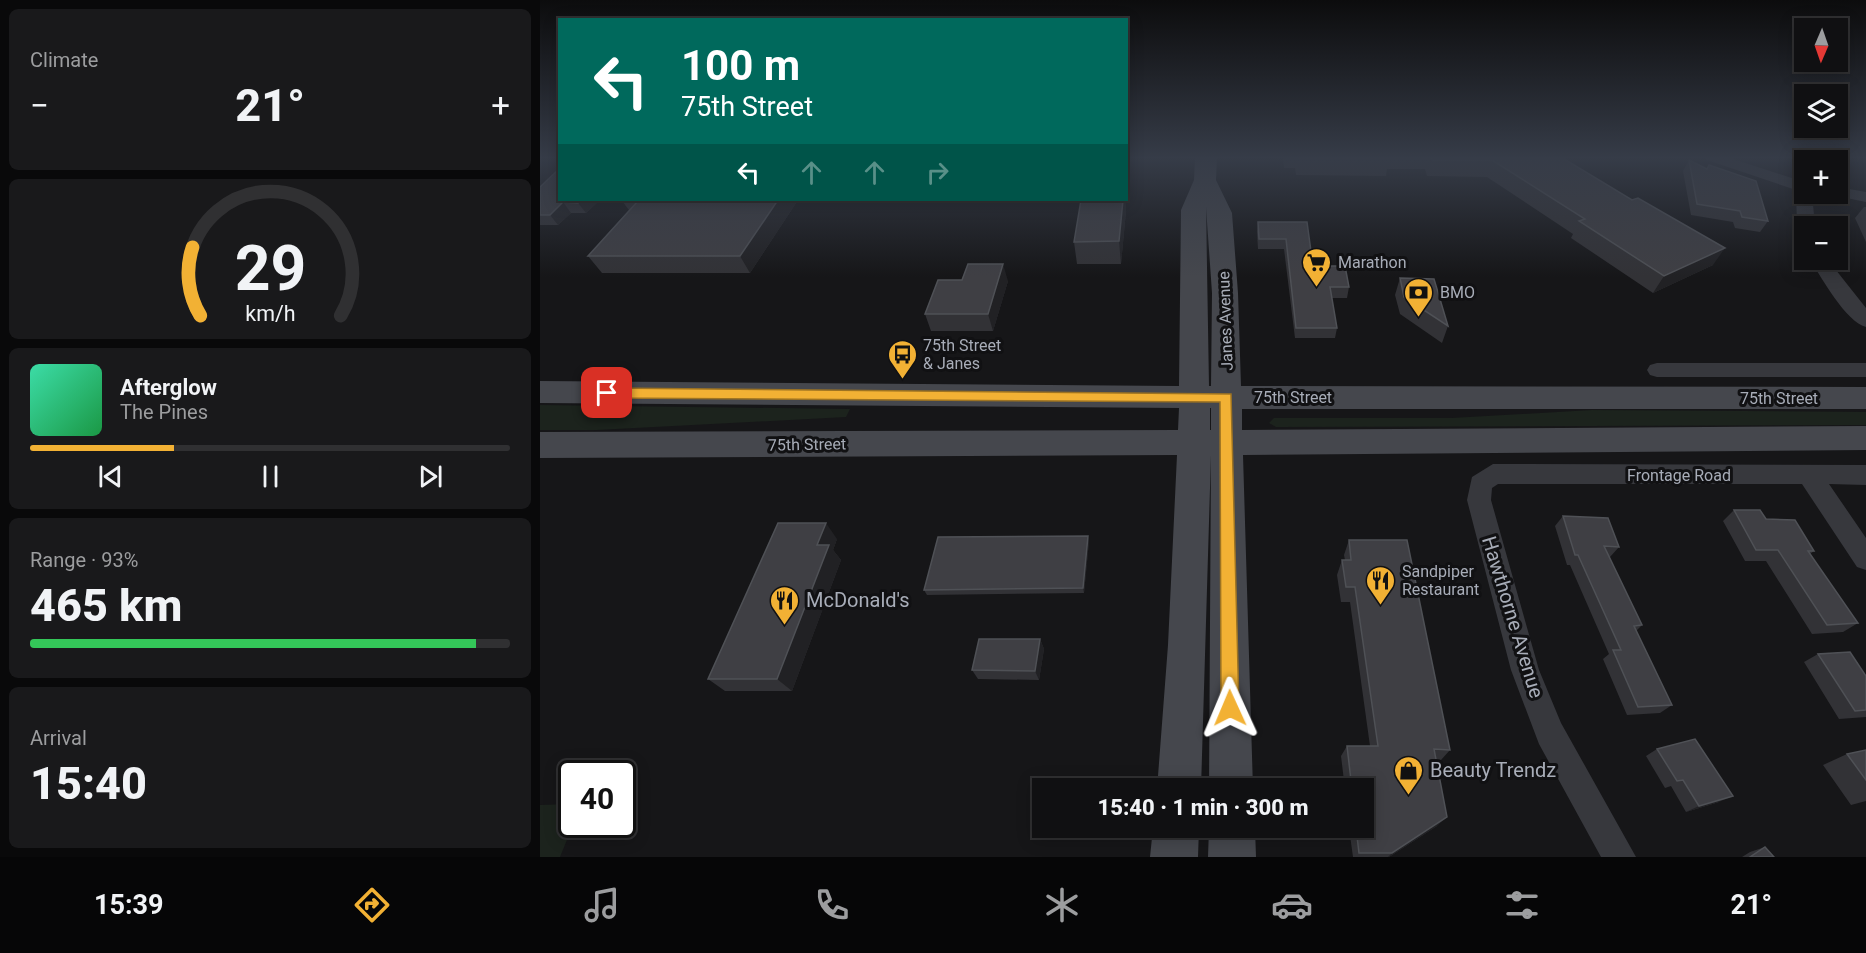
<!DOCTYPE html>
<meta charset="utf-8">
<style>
:root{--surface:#101012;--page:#19191b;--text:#f1f3f6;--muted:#9c9d9f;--line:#303032;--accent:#f2b134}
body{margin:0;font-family:Roboto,sans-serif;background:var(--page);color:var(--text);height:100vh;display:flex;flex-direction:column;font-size:22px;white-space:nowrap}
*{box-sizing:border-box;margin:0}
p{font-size:20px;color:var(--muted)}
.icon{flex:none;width:33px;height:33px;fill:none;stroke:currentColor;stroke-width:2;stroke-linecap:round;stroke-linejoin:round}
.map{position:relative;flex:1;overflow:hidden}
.details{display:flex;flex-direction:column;gap:9px;padding:9px;background:#09090a;width:540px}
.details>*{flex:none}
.top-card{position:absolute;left:18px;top:18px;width:570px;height:183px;border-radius:0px;box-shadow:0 3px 15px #0003,0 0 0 2px var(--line);background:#00695c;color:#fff;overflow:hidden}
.needle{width:39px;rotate:182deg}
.tools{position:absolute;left:1254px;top:18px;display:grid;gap:12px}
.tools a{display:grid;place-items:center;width:54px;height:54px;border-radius:0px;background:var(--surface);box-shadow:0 3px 15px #0003,0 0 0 2px var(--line);font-size:30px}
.speed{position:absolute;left:18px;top:760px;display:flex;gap:12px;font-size:30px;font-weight:700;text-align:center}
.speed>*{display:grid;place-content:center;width:78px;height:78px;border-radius:50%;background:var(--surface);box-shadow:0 3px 15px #0003,0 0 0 2px var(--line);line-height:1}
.speed .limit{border:3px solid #111;border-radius:9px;background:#fff;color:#111}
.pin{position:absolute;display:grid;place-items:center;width:51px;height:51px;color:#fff;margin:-26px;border-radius:12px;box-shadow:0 3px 9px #0006}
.me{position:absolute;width:66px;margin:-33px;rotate:359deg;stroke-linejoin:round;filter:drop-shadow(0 0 4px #0008)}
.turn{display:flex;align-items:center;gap:21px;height:126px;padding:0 24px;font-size:27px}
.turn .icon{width:78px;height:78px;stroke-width:2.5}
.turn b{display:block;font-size:42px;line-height:51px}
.lanes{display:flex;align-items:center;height:57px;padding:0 24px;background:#0003;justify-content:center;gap:30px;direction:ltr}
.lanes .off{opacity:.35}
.big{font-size:45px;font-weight:800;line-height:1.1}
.details .card{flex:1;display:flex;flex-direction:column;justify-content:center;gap:9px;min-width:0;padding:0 21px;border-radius:9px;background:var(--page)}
.details .dial{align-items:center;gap:0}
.dial svg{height:156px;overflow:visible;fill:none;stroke:var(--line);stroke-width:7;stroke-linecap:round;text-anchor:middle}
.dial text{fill:var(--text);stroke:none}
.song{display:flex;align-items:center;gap:18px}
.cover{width:72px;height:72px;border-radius:9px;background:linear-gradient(135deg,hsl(160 70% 55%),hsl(140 70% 35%))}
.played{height:6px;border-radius:3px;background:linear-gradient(90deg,var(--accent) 30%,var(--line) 30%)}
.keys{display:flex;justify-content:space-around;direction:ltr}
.heat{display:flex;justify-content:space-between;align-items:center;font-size:33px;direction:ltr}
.charge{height:9px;border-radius:4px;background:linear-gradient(90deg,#34c759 93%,var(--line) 0)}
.trip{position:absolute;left:492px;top:778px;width:342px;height:60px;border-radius:0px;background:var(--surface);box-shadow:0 3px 15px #0003,0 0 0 2px var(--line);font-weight:800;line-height:60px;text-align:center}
.tab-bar{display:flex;height:96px;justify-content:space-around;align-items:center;background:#060607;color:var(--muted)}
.tab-bar .icon{width:42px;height:42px}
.tab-bar .on{color:var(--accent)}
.tab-bar b{font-size:27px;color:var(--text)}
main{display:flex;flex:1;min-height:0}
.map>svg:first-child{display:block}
</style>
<main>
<section class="details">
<div class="card"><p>Climate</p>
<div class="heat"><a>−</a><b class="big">21°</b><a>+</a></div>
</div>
<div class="card dial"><svg viewBox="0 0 100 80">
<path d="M14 69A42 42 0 1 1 86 69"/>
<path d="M14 69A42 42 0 0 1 10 34" stroke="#f2b134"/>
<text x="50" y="56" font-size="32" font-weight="700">29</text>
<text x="50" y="72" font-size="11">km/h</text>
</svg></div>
<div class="card">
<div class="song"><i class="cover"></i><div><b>Afterglow</b><p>The Pines</p></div></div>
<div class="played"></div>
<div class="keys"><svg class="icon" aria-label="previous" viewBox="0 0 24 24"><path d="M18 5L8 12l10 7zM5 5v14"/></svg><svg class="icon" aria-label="pause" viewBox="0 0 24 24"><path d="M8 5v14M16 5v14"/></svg><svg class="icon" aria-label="next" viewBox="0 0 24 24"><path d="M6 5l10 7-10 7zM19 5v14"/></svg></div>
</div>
<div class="card"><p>Range · 93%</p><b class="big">465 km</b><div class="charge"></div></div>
<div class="card"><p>Arrival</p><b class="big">15:40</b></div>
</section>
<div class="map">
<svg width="1326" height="857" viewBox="0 0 1326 857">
<rect width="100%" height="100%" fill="#161618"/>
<path fill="#1c231d" d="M0,405l310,4 -4,8 -249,13h-57z
M1052,410l274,2v13l-590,2 -7,-4 5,-5h178z
M31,804l2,21 -13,32h-20v-52z"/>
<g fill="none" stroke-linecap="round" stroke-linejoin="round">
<path fill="#37383d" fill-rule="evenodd" d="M1164,157h23l77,25v12h8l3,32h-11v5l-7,-5 -1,-36 -89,-30z
M1298,187l28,5v10l-34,-7 -1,-1h7z
M1270,260h18l38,48v19c-21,-6 -44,-49 -56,-67z
M1117,363h209v14h-209l-7,-2 -3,-5 3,-5z
M953,464l373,1v20l-37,-1 37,54v32l-9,-3 -55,-83h-304l-6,4 -1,12 48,170 22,53 75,134h-35l-62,-113 -28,-74 -44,-170 5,-23z"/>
<path fill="#45474d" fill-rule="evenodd" d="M655,157h22l-1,23 16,33 6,80 3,93 625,1v22h-624v21l624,-4v24l-623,5 10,334h-44l2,-334 -10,334h-44l11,-144 9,-190 -637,3v-26l638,-2 1,-22 -639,-5v-22l639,5 2,-176 13,-30zM666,207l6,86 -1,93h-2zM670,408h1v22h-1z
M613,828h46l-1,29h-48z
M669,828h46l1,29h-48z"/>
</g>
<path fill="#323236" d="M20,157v8l-5,-7z
M743,157h278l152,108 -60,28 -82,-55 2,-4 -86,-57 -60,-1 -2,-7h-38l-1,7 -90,-1 -1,-7h-11z
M1149,160l79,61 -8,11 -25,-4 -2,-6 -42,-7 -8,-44z
M0,187l60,13 -14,13h-15l-13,12h-18z
M83,200h175l-48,73h-148l-14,-17 41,-46 -7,-9z
M541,200h44l1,11 -5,53h-44l-3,-22z
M1324,207h2v35l-11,-24z
M718,222h49l6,44 36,21 -2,11h-15l5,30 -2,10h-40l-11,-89h-26l-1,-17z
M860,278l48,48 -6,17 -42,-29 -5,-19z
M468,281l-15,50h-62l-6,-17z
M1194,510l32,9 48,32 -4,3 48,69 -15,9 -31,2 -46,-73h-21l-22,-40z
M1023,516l56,31 -9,10h-1l33,68 -6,6 36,74 -12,8 -33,2 -24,-56 6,-5 -39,-89h-3l-12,-39z
M297,539l-4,11 8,10 -49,131h-67l-17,-12z
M809,540l101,210 -9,10h-5l1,66 -48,31h-36l-4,-29h15v-39h-19l-4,-33 6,-10h23l-20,-144h-9l-4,-27 5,-15h3l-1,-5z
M549,541l-5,52 -157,2 -3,-5z
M500,639l4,10 -5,31 -61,-1 -6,-9z
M1278,654l48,22v41l-27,2 -35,-57z
M1117,749l62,53 -33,10 -15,-26 -6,2 -19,-32z
M1326,750v51l-15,4 -28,-40 24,-11z
M1225,847l9,10h-32l8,-5z"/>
<path fill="#212124" d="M42,200h18l-14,13 -8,-10z
M238,200h20l-48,73 -10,-17z
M583,200h2l1,11 -5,53 -2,-23z
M23,202l8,11 -13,12 -8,-10z
M1185,248l-12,17 -60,28 11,-17z
M463,264l5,17 -15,50 -5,-17z
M286,523l11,16 -4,11 8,10 -49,131 -15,-12 40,-134z
M548,536l1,5 -5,52 -1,-5z
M500,639l4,10 -5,31 -4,-9z
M1193,796l-14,6 -33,10 13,-6z
M907,817l-10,9 -48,31h-1l4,-4z"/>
<path fill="#3f3f44" stroke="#4f5156" stroke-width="1.5" d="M758,157h90l1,2h-91z
M891,157h130l71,43 6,-2 87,50 -61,28 -85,-55 6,-2 -93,-59h-60z
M1149,160l18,9 2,-4 47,16 12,40 -26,-4 -2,-6 -43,-7z
M20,168v32h22l-4,3 -15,-1 -13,13h-10v-28z
M83,200h155l-38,56h-152l50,-55h-16z
M541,200h42l-4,41 -45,1z
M718,222h49l6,44h32l4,21h-19l7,41h-41l-10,-89h-27z
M428,264h35l-15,50h-63l13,-34h24z
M860,278l34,1 14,47 -44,-29z
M1194,510h26l6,9 29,1 19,31h-6l50,72 -31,2 -49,-75h-22z
M1023,516l45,2 11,29 -15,-1 38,79 -8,1 38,79 -34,2 -25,-57h8l-43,-95h-3z
M238,523h48l-9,22h12l-52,134h-69z
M548,536l-5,52 -159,2 14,-53z
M809,540h58l43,210 -16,-1 13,68 -55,36h-33l-3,-25h8v-39h-12l-5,-43h31l-23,-159h-9l-4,-27h9z
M439,639h61l-5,32 -63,-1z
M1310,652l16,24v34l-11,1 -37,-57z
M1155,739l38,57 -34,10 -16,-26 -6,1 -20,-32z
M1326,750v30l-19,-26z
M1225,847l9,10h-24z"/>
<linearGradient id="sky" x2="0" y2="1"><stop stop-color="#0c0c0d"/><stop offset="0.57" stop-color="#363c48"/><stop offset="1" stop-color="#363c48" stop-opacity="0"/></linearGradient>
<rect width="1326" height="277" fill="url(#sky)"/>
<path fill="#f2b134" stroke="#9d7322" stroke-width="1.5" d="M67,388l624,6 8,314 -3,6 -6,3 -6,-3 -3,-6 -1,-306 -613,-4 -7,-5z"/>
<defs>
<symbol id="supermarket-pin" viewBox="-11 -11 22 30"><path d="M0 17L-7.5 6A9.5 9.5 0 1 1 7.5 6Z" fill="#f2b134" stroke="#111113"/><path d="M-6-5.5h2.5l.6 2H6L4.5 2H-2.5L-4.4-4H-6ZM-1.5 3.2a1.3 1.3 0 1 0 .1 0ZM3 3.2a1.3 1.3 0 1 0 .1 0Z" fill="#111"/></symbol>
<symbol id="bank-pin" viewBox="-11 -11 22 30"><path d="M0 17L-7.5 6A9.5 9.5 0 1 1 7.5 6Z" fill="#f2b134" stroke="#111113"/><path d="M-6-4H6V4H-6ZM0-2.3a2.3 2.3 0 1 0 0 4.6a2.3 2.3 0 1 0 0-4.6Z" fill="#111"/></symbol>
<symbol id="bus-pin" viewBox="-11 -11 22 30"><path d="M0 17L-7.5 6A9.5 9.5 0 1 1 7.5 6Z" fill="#f2b134" stroke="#111113"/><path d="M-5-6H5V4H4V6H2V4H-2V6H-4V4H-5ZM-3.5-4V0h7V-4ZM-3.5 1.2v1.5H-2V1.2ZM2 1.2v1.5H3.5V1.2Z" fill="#111"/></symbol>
<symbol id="restaurant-pin" viewBox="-11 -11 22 30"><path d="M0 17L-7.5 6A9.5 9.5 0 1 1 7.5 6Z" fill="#f2b134" stroke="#111113"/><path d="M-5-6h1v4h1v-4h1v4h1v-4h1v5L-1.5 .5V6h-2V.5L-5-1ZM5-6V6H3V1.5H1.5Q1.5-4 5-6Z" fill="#111"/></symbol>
<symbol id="shop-pin" viewBox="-11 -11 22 30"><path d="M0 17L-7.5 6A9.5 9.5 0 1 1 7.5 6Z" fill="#f2b134" stroke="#111113"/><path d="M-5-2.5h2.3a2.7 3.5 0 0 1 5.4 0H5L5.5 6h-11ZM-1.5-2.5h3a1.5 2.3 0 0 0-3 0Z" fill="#111"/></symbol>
</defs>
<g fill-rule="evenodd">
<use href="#supermarket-pin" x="760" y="246" width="33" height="45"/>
<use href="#bank-pin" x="862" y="276" width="33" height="45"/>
<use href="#bus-pin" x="346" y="338" width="33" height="45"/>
<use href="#restaurant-pin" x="824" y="564" width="33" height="45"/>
<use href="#restaurant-pin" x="228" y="584" width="33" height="45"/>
<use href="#shop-pin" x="852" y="754" width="33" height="45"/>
</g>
<g text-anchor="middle" stroke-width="6" stroke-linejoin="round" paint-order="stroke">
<g font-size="16" fill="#a8adb8" stroke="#111113" text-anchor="start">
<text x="798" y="268">Marathon</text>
<text x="900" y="298">BMO</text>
<text x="383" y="351">75th Street<tspan x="383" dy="18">&amp; Janes</tspan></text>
<text x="862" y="577">Sandpiper<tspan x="862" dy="18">Restaurant</tspan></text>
</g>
<g font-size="16" fill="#a8adb8" stroke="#111113">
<text transform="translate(685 321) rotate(-92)" y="6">Janes Avenue</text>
<text x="753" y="403">75th Street</text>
<text x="1239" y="404">75th Street</text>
<text transform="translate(267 444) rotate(-1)" y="6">75th Street</text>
<text x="1139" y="481">Frontage Road</text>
</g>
<g font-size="20" fill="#a8adb8" stroke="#111113" text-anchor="start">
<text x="266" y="607">McDonald's</text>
<text x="890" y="777">Beauty Trendz</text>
</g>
<g font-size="20" fill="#a8adb8" stroke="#111113">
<text transform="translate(973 617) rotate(73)" y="7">Hawthorne Avenue</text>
</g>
</g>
</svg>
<div class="tools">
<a><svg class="needle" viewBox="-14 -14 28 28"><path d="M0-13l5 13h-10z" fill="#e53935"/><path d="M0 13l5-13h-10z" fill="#9c9d9f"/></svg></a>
<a><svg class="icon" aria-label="layers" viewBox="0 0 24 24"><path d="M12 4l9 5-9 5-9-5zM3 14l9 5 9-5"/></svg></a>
<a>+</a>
<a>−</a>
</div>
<div class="speed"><div class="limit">40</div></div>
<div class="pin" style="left:67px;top:393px;background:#d93025"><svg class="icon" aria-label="arrive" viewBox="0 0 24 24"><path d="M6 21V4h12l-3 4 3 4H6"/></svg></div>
<svg class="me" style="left:690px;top:708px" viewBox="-20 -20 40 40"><path d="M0-17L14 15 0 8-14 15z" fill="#f2b134" stroke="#fff" stroke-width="4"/></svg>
<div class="trip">15:40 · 1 min · 300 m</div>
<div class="top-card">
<div class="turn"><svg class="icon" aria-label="left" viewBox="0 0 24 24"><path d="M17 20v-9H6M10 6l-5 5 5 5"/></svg><div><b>100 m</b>75th Street</div></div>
<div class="lanes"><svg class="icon" aria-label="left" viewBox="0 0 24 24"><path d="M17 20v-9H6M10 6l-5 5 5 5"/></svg><svg class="icon off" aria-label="ahead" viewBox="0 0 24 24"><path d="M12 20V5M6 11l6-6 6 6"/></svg><svg class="icon off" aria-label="ahead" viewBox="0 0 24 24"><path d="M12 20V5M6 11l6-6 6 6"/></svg><svg class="icon off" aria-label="right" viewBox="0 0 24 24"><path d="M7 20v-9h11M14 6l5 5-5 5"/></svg></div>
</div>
</div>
</main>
<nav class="tab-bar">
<b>15:39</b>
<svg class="icon on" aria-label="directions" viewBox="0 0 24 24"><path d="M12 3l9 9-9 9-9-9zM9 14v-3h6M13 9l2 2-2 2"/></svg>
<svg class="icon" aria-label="music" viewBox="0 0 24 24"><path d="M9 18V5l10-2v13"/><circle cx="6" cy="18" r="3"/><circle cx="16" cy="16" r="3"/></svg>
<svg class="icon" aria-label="phone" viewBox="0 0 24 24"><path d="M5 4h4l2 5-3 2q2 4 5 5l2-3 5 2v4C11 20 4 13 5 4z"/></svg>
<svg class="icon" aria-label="climate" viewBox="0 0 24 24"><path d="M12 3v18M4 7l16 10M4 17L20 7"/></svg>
<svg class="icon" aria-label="car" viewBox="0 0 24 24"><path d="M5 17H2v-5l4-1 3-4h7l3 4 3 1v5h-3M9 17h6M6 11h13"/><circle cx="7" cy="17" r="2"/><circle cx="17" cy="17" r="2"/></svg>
<svg class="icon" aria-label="filters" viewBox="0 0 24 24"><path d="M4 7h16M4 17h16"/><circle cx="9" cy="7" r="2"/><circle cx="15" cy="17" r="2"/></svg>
<b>21°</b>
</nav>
